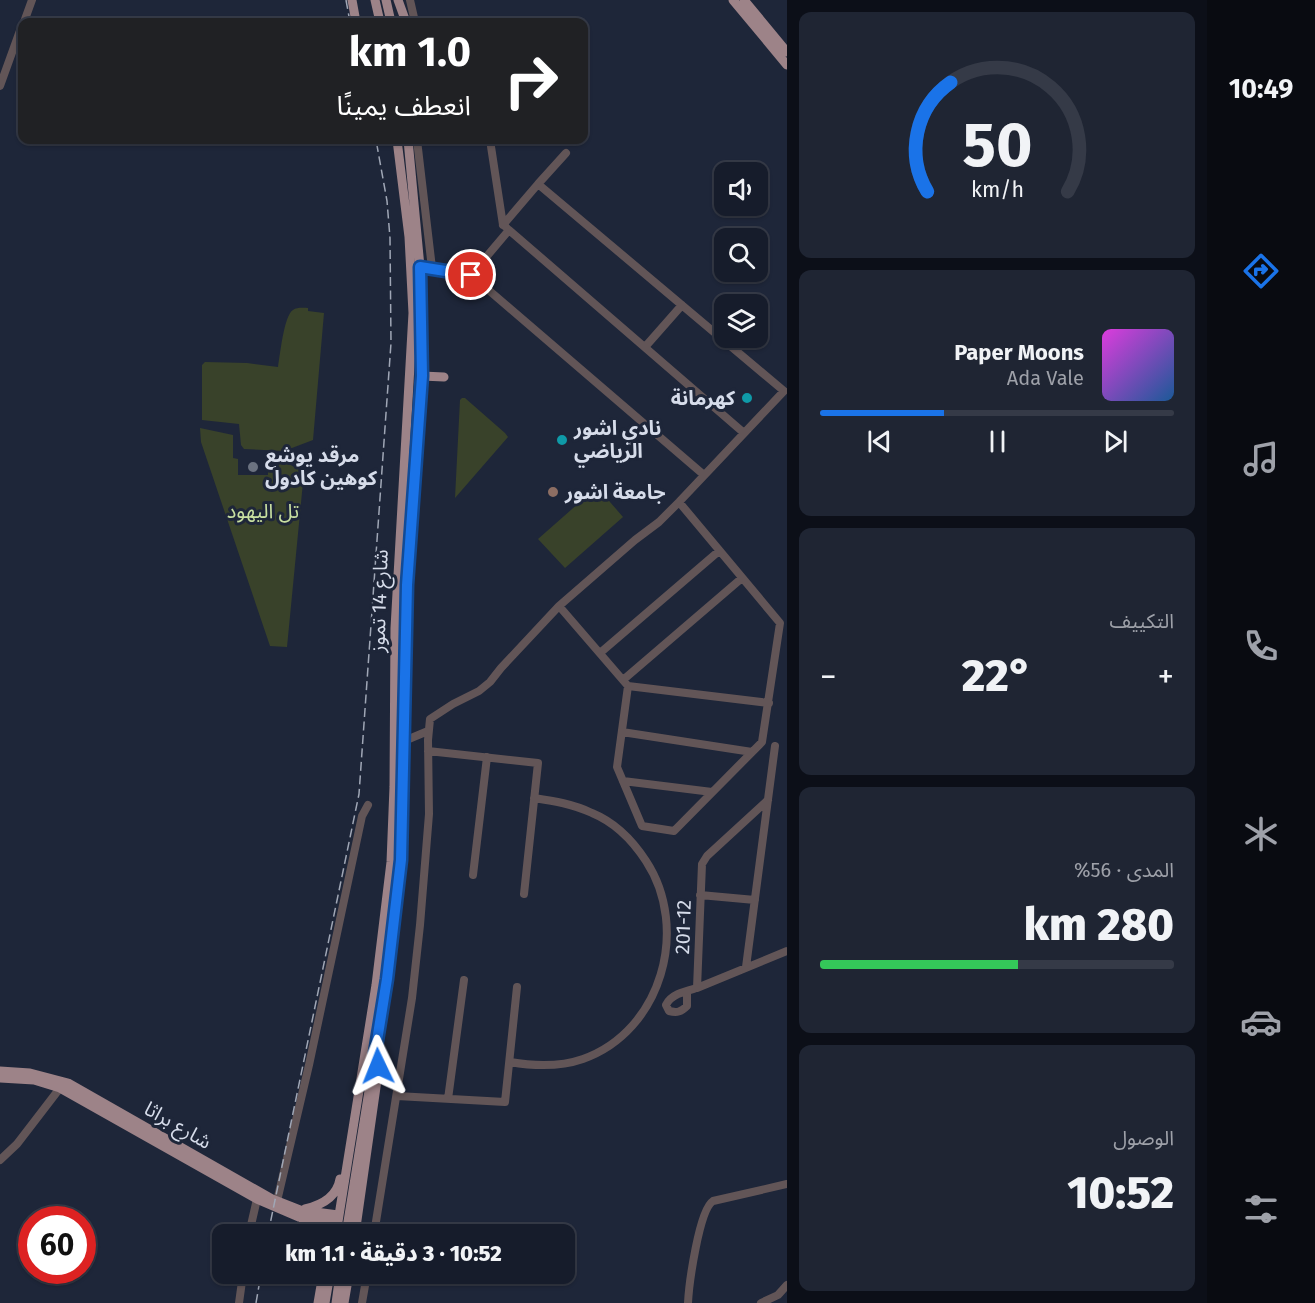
<!DOCTYPE html>
<html lang="ar">
<meta charset="utf-8">
<style>
:root{--surface:#161c2b;--page:#1f2533;--text:#f1f3f6;--muted:#9ea1a9;--line:#353a47;--accent:#1a73e8}
body{margin:0;font-family:"Fira Sans","Noto Sans Arabic",sans-serif;background:var(--page);color:var(--text);direction:rtl;height:100vh;display:flex;flex-direction:column;font-size:22px;white-space:nowrap}
*{box-sizing:border-box;margin:0}
p{font-size:20px;color:var(--muted)}
.icon{flex:none;width:33px;height:33px;fill:none;stroke:currentColor;stroke-width:2;stroke-linecap:round;stroke-linejoin:round}
.map{position:relative;flex:1;overflow:hidden;direction:ltr}
.sheet{display:flex;flex-direction:column;gap:12px;padding:12px;background:#0c0f18;width:420px}
.sheet>*{flex:none}
.hud{position:absolute;left:18px;top:18px;width:570px;height:126px;border-radius:12px;box-shadow:0 2px 4px #0004,0 0 0 2px var(--line);direction:rtl;background:#202124;color:#fff;overflow:hidden}
.controls{position:absolute;left:714px;top:162px;display:grid;gap:12px}
.controls a{display:grid;place-items:center;width:54px;height:54px;border-radius:12px;background:var(--surface);box-shadow:0 2px 4px #0004,0 0 0 2px var(--line);font-size:30px}
.speed{position:absolute;left:18px;top:1206px;display:flex;gap:12px;font-size:30px;font-weight:700;text-align:center}
.speed>*{display:grid;place-content:center;width:78px;height:78px;border-radius:50%;background:var(--surface);box-shadow:0 2px 4px #0004,0 0 0 2px var(--line);line-height:1}
.speed .limit{border:9px solid #d22;background:#fff;color:#111}
.pin{position:absolute;display:grid;place-items:center;width:51px;height:51px;color:#fff;margin:-26px;border:3px solid #fff;border-radius:50%;box-shadow:0 2px 6px #0007}
.me{position:absolute;width:66px;margin:-33px;rotate:358deg;stroke-linejoin:round;filter:drop-shadow(0 0 4px #0008)}
.turn{display:flex;align-items:center;gap:21px;height:126px;padding:0 18px;font-size:27px}
.turn .icon{width:78px;height:78px;stroke-width:2.5}
.turn b{display:block;font-size:42px;line-height:51px}
.big{font-size:45px;font-weight:800;line-height:1.1}
.sheet .card{flex:1;display:flex;flex-direction:column;justify-content:center;gap:9px;min-width:0;padding:0 21px;border-radius:12px;background:var(--page)}
.sheet .dial{align-items:center;gap:0}
.dial svg{height:156px;overflow:visible;fill:none;stroke:var(--line);stroke-width:7;stroke-linecap:round;text-anchor:middle}
.dial text{fill:var(--text);stroke:none}
.song{display:flex;align-items:center;gap:18px}
.cover{width:72px;height:72px;border-radius:9px;background:linear-gradient(135deg,hsl(300 70% 55%),hsl(210 70% 35%))}
.played{height:6px;border-radius:3px;background:linear-gradient(90deg,var(--accent) 35%,var(--line) 35%)}
.keys{display:flex;justify-content:space-around;direction:ltr}
.heat{display:flex;justify-content:space-between;align-items:center;font-size:33px;direction:ltr}
.charge{height:9px;border-radius:4px;background:linear-gradient(90deg,#34c759 56%,var(--line) 0)}
.trip{position:absolute;left:212px;top:1224px;width:363px;height:60px;border-radius:12px;background:var(--surface);box-shadow:0 2px 4px #0004,0 0 0 2px var(--line);font-weight:800;line-height:60px;text-align:center;direction:rtl}
main{display:flex;flex:1;min-height:0}
.menu{display:flex;flex-direction:column;width:108px;justify-content:space-around;align-items:center;background:#090b11;color:var(--muted)}
.menu .icon{width:42px;height:42px}
.menu .on{color:var(--accent)}
.menu b{font-size:27px;color:var(--text)}
.map>svg:first-child{display:block}
</style>
<main>
<nav class="menu">
<b>10:49</b>
<svg class="icon on" aria-label="directions" viewBox="0 0 24 24"><path d="M12 3l9 9-9 9-9-9zM9 14v-3h6M13 9l2 2-2 2"/></svg>
<svg class="icon" aria-label="music" viewBox="0 0 24 24"><path d="M9 18V5l10-2v13"/><circle cx="6" cy="18" r="3"/><circle cx="16" cy="16" r="3"/></svg>
<svg class="icon" aria-label="phone" viewBox="0 0 24 24"><path d="M5 4h4l2 5-3 2q2 4 5 5l2-3 5 2v4C11 20 4 13 5 4z"/></svg>
<svg class="icon" aria-label="climate" viewBox="0 0 24 24"><path d="M12 3v18M4 7l16 10M4 17L20 7"/></svg>
<svg class="icon" aria-label="car" viewBox="0 0 24 24"><path d="M5 17H2v-5l4-1 3-4h7l3 4 3 1v5h-3M9 17h6M6 11h13"/><circle cx="7" cy="17" r="2"/><circle cx="17" cy="17" r="2"/></svg>
<svg class="icon" aria-label="filters" viewBox="0 0 24 24"><path d="M4 7h16M4 17h16"/><circle cx="9" cy="7" r="2"/><circle cx="15" cy="17" r="2"/></svg>
</nav>
<section class="sheet">
<div class="card dial"><svg viewBox="0 0 100 80">
<path d="M14 69A42 42 0 1 1 86 69"/>
<path d="M14 69A42 42 0 0 1 26 13" stroke="#1a73e8"/>
<text x="50" y="56" font-size="32" font-weight="700">50</text>
<text x="50" y="72" font-size="11">km/h</text>
</svg></div>
<div class="card">
<div class="song"><i class="cover"></i><div><b>Paper Moons</b><p>Ada Vale</p></div></div>
<div class="played"></div>
<div class="keys"><svg class="icon" aria-label="previous" viewBox="0 0 24 24"><path d="M18 5L8 12l10 7zM5 5v14"/></svg><svg class="icon" aria-label="pause" viewBox="0 0 24 24"><path d="M8 5v14M16 5v14"/></svg><svg class="icon" aria-label="next" viewBox="0 0 24 24"><path d="M6 5l10 7-10 7zM19 5v14"/></svg></div>
</div>
<div class="card"><p>التكييف</p>
<div class="heat"><a>−</a><b class="big">22°</b><a>+</a></div>
</div>
<div class="card"><p>المدى · 56%</p><b class="big">280 km</b><div class="charge"></div></div>
<div class="card"><p>الوصول</p><b class="big">10:52</b></div>
</section>
<div class="map">
<svg width="787" height="1303" viewBox="0 0 787 1303">
<rect width="100%" height="100%" fill="#1e2639"/>
<path fill="#39422a" d="M308,308v3l16,2 -11,127 -29,11 -40,-2 -3,-4 -2,-21 -37,-4v-55l3,-3 42,1 31,4c2,-11 6,-52 15,-57 4,-3 11,-2 15,-2z
M462,398h3l40,35 3,4 -53,61 5,-98z
M200,428l33,7v23l5,1v16h30v-16l13,1 23,12 -17,175 -17,-1 -69,-204z
M597,487l26,30 -58,51 -27,-29z"/>
<g fill="none" stroke-linecap="round" stroke-linejoin="round">
<path stroke="#625557" stroke-width="8" d="M410,0l5,22
M24,22l8,-22
M0,86l22,-61
M417,140l15,128
M490,140l13,85
M506,227l-3,-2 35,-41
M420,267l51,8 233,200
M471,275l38,-45 235,203
M645,347l37,-42
M559,606l69,80 141,17
M600,653l119,-102
M623,680l119,-102
M628,686l-11,81 25,59 32,5 88,-89 18,-119 -101,-121
M622,732l130,20
M404,741l24,-10
M428,751l110,12 -14,131
M623,781l89,11
M768,800l-61,56 -5,8 -5,124 90,-37
M473,875l14,-118
M700,895l55,5
M746,967l29,-221
M687,991v15c-6,6 -10,7 -18,5l-3,-6c5,-11 20,-14 31,-17
M510,1062c23,4 50,5 73,-3 79,-28 107,-131 63,-198 -13,-20 -32,-39 -54,-48 -19,-9 -38,-12 -58,-15
M397,1096l108,6 12,-115
M448,1099l16,-119
M0,1160l17,-16 43,-56
M277,1201l32,-136 53,-249 6,-11
M249,1234l8,-35
M374,1234l38,-236 8,-73 9,-111 -1,-74 2,-21 23,-15 26,-13 11,-9 11,-14 58,-62 76,-66 24,-18 20,-20 105,-111 -246,-207 28,-31
M239,1303l4,-29
M362,1303l5,-29
M688,1303c1,-19 11,-93 25,-102l74,-17
M761,1303l17,-8 9,-10"/>
<path stroke="#9d8388" stroke-width="9" d="M352,0l4,22
M375,0l5,22
M386,0l5,22
M398,0l8,22
M733,0l54,65
M744,0l43,52
M422,376l22,1
M0,1071l30,2 38,10 204,116 28,11 38,5
M0,1078l34,2 26,8 197,111 42,18 37,7
M305,1209c17,-4 32,-12 35,-30
M303,1220l20,14
M336,1234l40,-249 15,-123 3,-75 1,-159 18,-315 -4,-76 -12,-97
M346,1234l41,-255 14,-119 6,-275 15,-209 -2,-109 -12,-127
M355,1234l23,-161 -1,-14
M318,1303l5,-29
M325,1303l5,-29
M336,1303l4,-29
M344,1303l5,-29"/>
<path stroke="#a0a7b6" stroke-width="1.5" stroke-dasharray="9 4.5" stroke-linecap="butt" d="M346,0l4,22
M268,1234l91,-440 32,-451 -1,-105 -3,-37 -11,-61
M256,1303l5,-29"/>
</g>
<g fill="none" stroke-linecap="round" stroke-linejoin="round">
<defs>
<path id="route" d="M378,1066l-3,-13 12,-74 14,-119 6,-275 15,-209 -2,-109 51,8"/>
</defs>
<use href="#route" stroke="#114b97" stroke-width="15"/>
<use href="#route" stroke="#1a73e8" stroke-width="10"/>
</g>
<g fill="#0f9aa8" stroke="#1e2639" stroke-width="2">
<circle cx="747" cy="398" r="6"/>
<circle cx="562" cy="440" r="6"/>
</g>
<circle fill="#6b7280" stroke="#1e2639" stroke-width="2" cx="253" cy="467" r="6"/>
<circle fill="#8d6e63" stroke="#1e2639" stroke-width="2" cx="553" cy="492" r="6"/>
<g text-anchor="middle" stroke-width="6" stroke-linejoin="round" paint-order="stroke">
<g font-size="20" font-weight="bold" fill="#d6dcea" stroke="#1e2639" text-anchor="start">
<text x="735" y="405" text-anchor="end">كهرمانة</text>
<text x="574" y="435">نادي اشور<tspan x="574" dy="23">الرياضي</tspan></text>
<text x="265" y="462">مرقد يوشع<tspan x="265" dy="23">كوهين كادول</tspan></text>
<text x="565" y="499">جامعة اشور</text>
</g>
<g font-size="20" fill="#c9e0a1" stroke="#1e2639">
<text x="263" y="518">تل اليهود</text>
</g>
<g font-size="20" fill="#d6dcea" stroke="#1e2639">
<text transform="translate(379 601) rotate(-88)" y="7">شارع 14 تموز</text>
<text transform="translate(683 927) rotate(-88)" y="7">201-12</text>
<text transform="translate(178 1125) rotate(30)" y="7">شارع براثا</text>
</g>
</g>
</svg>
<div class="controls">
<a><svg class="icon" aria-label="sound" viewBox="0 0 24 24"><path d="M4 9h4l5-4v14l-5-4H4zM17 9q2 3 0 6"/></svg></a>
<a><svg class="icon" aria-label="search" viewBox="0 0 24 24"><circle cx="10" cy="10" r="6"/><path d="M15 15l6 6"/></svg></a>
<a><svg class="icon" aria-label="layers" viewBox="0 0 24 24"><path d="M12 4l9 5-9 5-9-5zM3 14l9 5 9-5"/></svg></a>
</div>
<div class="speed"><div class="limit">60</div></div>
<div class="pin" style="left:471px;top:275px;background:#d93025"><svg class="icon" aria-label="arrive" viewBox="0 0 24 24"><path d="M6 21V4h12l-3 4 3 4H6"/></svg></div>
<svg class="me" style="left:378px;top:1066px" viewBox="-20 -20 40 40"><path d="M0-17L14 15 0 8-14 15z" fill="#1a73e8" stroke="#fff" stroke-width="4"/></svg>
<div class="trip">10:52 · 3 دقيقة · 1.1 km</div>
<div class="hud">
<div class="turn"><svg class="icon" aria-label="right" viewBox="0 0 24 24"><path d="M7 20v-9h11M14 6l5 5-5 5"/></svg><div><b>1.0 km</b>انعطف يمينًا</div></div>
</div>
</div>
</main>
